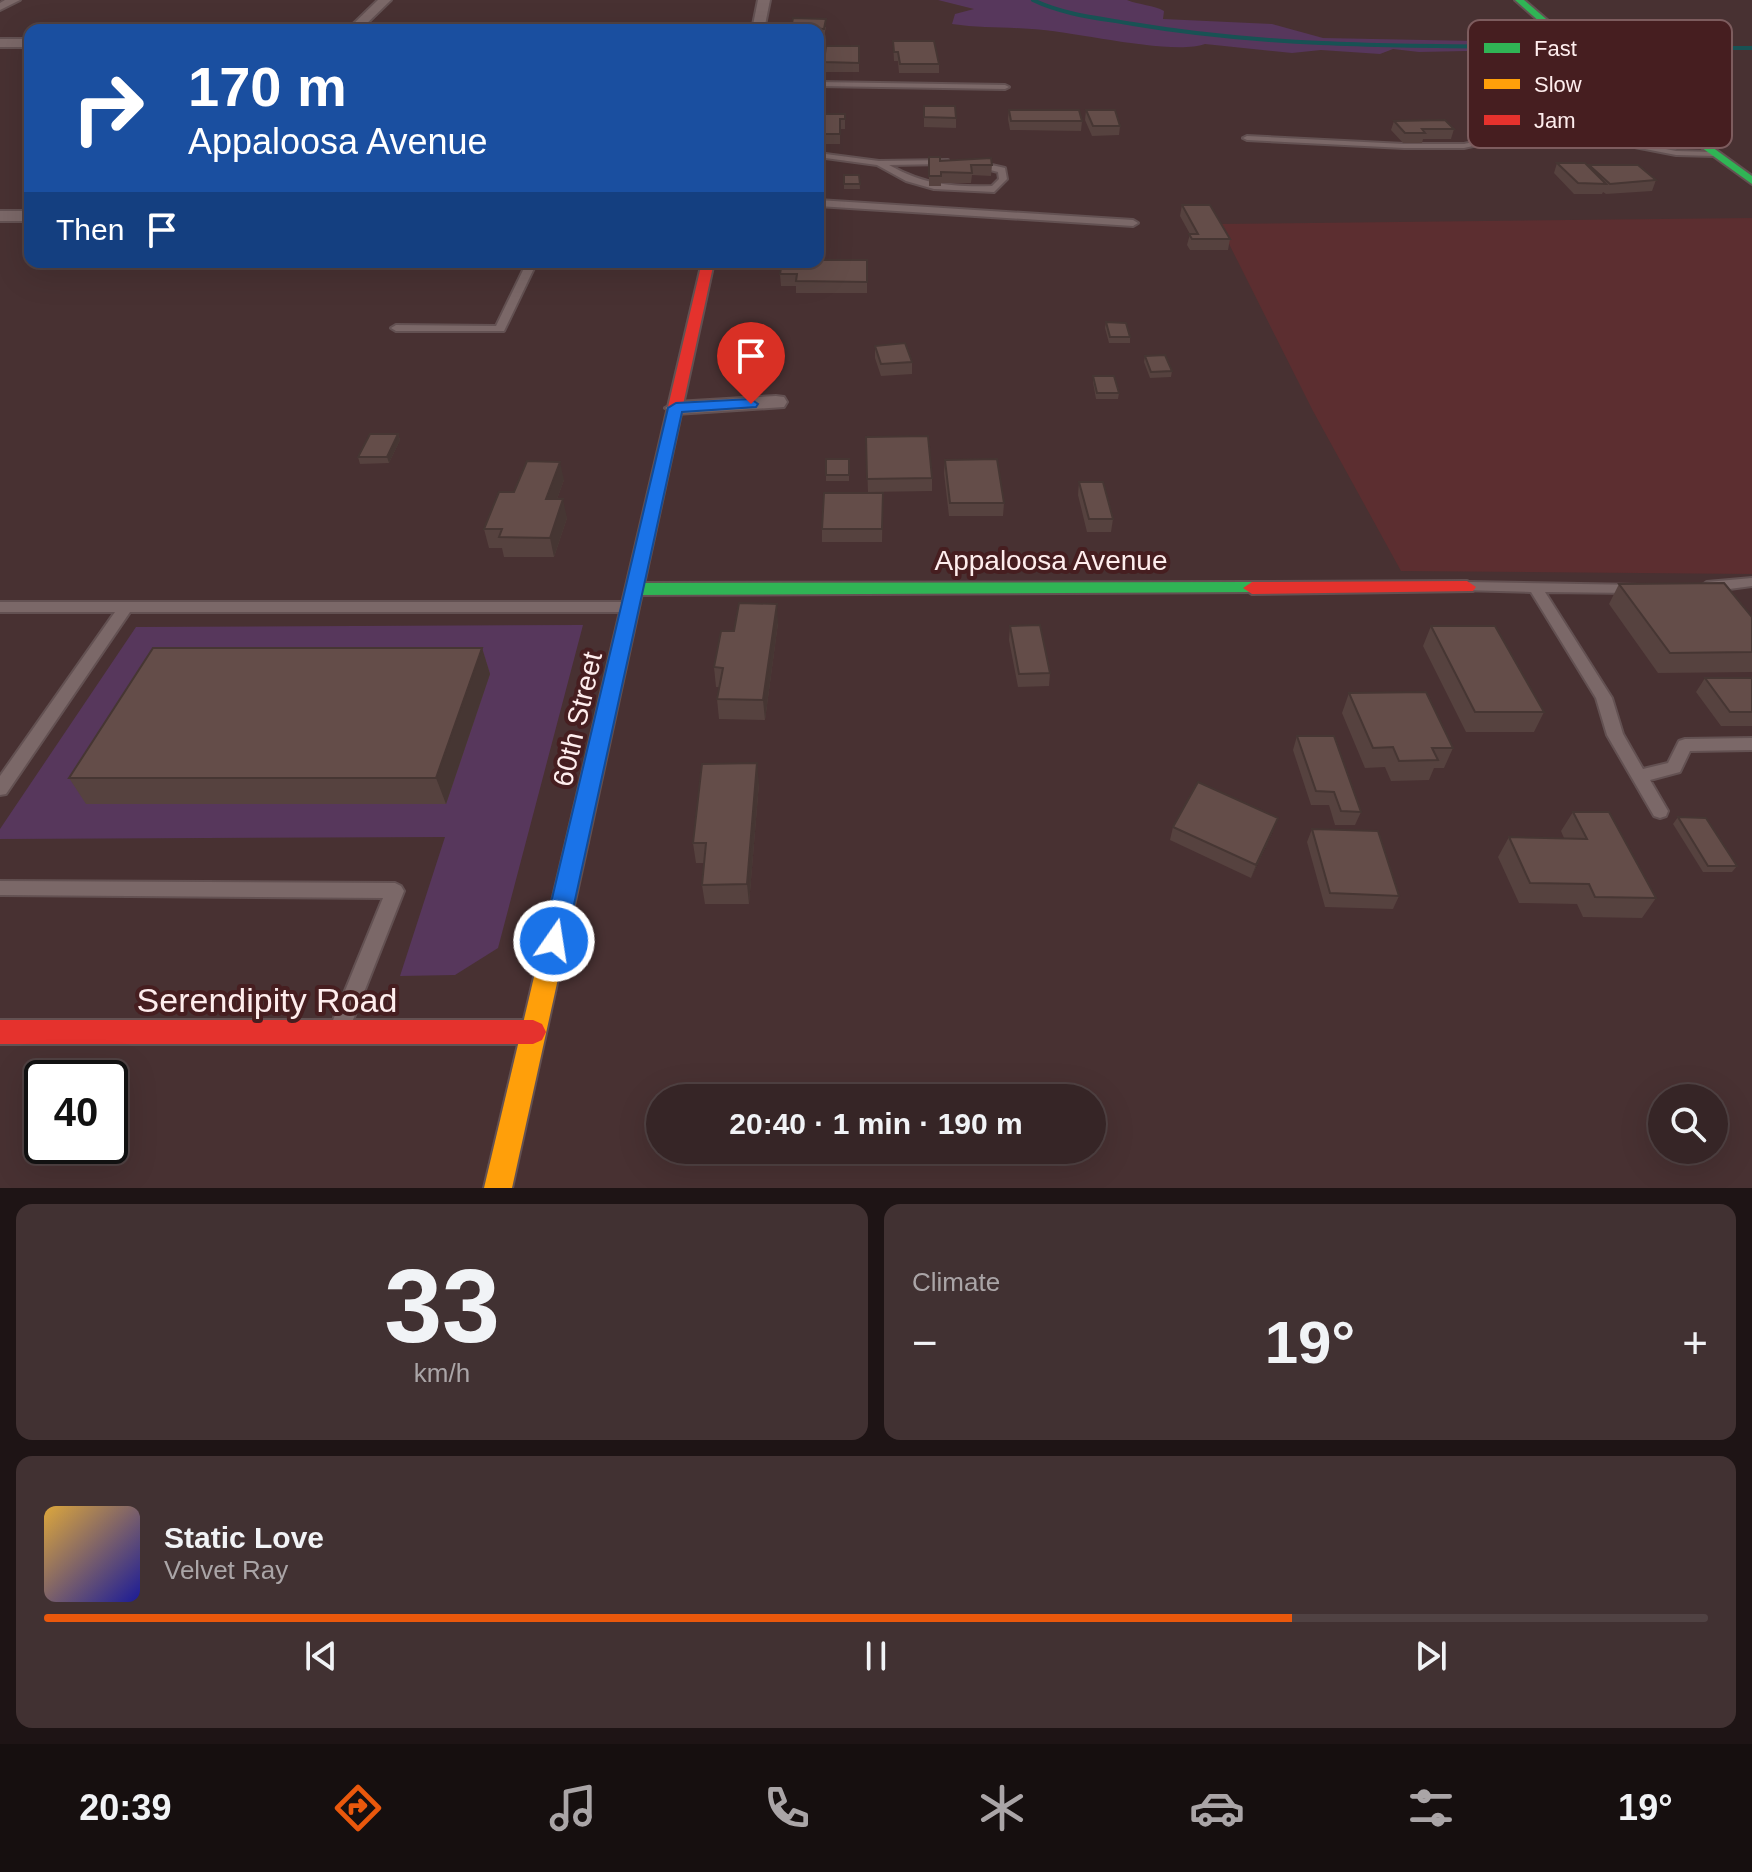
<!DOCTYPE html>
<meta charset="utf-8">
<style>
:root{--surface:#362526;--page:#413132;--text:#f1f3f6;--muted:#aaa5a7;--line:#504243;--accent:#ea580c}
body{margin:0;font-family:Arial,sans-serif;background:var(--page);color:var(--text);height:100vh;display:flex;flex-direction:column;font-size:30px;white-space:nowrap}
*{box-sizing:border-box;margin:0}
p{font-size:26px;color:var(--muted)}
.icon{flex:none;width:44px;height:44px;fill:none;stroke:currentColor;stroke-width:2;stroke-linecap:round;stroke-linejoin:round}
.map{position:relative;height:1188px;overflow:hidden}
.side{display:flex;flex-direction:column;gap:16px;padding:16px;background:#1e1415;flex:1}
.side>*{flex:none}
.hud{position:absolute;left:24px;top:24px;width:800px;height:244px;border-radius:16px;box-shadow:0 8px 32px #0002,0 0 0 2px var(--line);background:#1a4fa0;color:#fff;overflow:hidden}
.fabs{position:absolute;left:1648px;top:1084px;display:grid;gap:16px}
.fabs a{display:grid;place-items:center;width:80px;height:80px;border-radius:50%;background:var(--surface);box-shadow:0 8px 32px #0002,0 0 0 2px var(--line);font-size:40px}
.speed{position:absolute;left:24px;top:1060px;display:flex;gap:16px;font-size:40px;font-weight:700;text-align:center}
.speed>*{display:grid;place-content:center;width:104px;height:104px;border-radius:50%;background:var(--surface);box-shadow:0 8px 32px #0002,0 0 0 2px var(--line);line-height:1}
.speed .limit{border:4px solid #111;border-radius:12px;background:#fff;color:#111}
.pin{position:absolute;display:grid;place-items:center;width:68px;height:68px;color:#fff;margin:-82px -34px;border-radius:50% 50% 50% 0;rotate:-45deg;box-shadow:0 0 8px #0007}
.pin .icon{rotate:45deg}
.me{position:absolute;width:88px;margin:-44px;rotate:13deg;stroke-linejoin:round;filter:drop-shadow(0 0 6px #0008)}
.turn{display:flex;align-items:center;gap:28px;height:168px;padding:0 32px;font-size:36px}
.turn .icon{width:104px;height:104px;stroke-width:2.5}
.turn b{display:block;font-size:56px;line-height:68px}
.then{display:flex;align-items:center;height:76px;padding:0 32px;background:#0003;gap:16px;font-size:30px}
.big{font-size:60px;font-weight:800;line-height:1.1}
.side .tile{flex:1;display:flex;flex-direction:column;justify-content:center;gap:12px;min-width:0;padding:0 28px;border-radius:16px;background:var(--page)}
.side .dial{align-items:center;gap:0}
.dial b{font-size:104px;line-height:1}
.song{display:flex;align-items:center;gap:24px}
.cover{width:96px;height:96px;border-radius:12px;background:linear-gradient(135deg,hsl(40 70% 55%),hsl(240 70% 35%))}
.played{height:8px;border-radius:4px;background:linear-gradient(90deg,var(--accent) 75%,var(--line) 75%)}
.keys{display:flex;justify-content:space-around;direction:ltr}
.heat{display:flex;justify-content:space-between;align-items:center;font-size:44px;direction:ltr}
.side .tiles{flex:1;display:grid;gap:16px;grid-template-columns:1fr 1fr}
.tile:last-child{grid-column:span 2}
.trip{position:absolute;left:646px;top:1084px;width:460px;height:80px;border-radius:40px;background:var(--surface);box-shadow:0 8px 32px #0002,0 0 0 2px var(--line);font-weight:800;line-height:80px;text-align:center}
.tab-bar{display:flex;height:128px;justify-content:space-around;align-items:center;background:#160f0f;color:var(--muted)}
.tab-bar .icon{width:56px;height:56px}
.tab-bar .current{color:var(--accent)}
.tab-bar b{font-size:36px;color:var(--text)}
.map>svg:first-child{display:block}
</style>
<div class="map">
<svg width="1752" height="1188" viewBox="0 0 1752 1188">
<rect width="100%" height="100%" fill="#483132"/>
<path fill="#5c2e30" d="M1752,218v356l-351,-3 -88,-160 -94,-187z"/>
<path fill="#57375c" d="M938,0h189c12,5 27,5 37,11l-1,8 109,5 51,14 205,4 21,2 9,5 -139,3 -26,-3 -13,5 -59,-4 -29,3 -87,-9c-33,12 -132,-13 -173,-15 -27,-2 -53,-1 -80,-5l3,-10 19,-5z
M583,625l-85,323 -43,27 -55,1 45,-139 -445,2v-10l136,-202z"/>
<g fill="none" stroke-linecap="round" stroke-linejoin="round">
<path stroke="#185254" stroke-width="4" d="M1033,0c31,15 66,18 100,24 136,23 272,22 409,23
M1609,48h143"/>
<defs>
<path id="lane" d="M818,82l187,3 4,2 -4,2 -187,-3z
M1509,134l95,3 72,14 39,1 4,2 -4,2 -39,-1 -72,-14 -95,-3 -45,10h-60l-157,-8 -4,-2 4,-2 157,8h60z
M818,153l61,8 69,-1v4h-3l-56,1c36,20 63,22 103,21l7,-7 -1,-7 -27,-7v-4h3l31,7 2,11 -13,13 -60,-3 -28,-8 -29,-16 -59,-8z
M818,200l315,20 5,3 -5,3 -315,-20z
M527,262h10l-33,69h-108l-5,-3 5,-3 100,1z
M1752,578v8l-45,6 -7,-5 7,-5z
M1467,582l172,3 2,3 -2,3 -5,2 -89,-1 67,106 11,36 20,35 25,-6 11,-22 6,-2 67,-1v12l-62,1 -10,21 -30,8 18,31 -2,5 -6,2 -6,-2 -47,-81 -11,-37 -65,-106 -69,-2 -2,-3 2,-3z
M0,602h628l7,5 -7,5h-498l-124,182 -6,1v-19l115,-164h-115z
M0,881l395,2 6,3 3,5 -53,134 -3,6 -7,3 -7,-3 -3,-6 52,-127 -383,-3z"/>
<path id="street" d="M5,0h15l-20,10v-7z
M378,0h13l-31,30h-13z
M758,0h12l-6,30h-12z
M0,39h30v8h-30z
M0,211h30v10h-30z
M776,396l8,1 3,5 -3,5 -108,7 -11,-6 11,-6z"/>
<path id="fast" d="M1515,0h9l79,68 149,108v8l-155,-112z
M1252,582l6,2 3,4 -3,4 -623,3 -9,-6 9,-6z"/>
<path id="slow" d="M577,833l8,3 3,6 -76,346h-28l82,-346 3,-6z"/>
<path id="jam" d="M702,262h12l-126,580 -3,6 -8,3 -8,-3 -3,-6z
M1467,581l9,6 -3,4 -221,3 -9,-6 9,-6z
M0,1020h533l9,4 4,8 -4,8 -9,4h-533z"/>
</defs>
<use href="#lane" stroke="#635152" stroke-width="4"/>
<use href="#street" stroke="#635152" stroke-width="4"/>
<use href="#fast" stroke="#635152" stroke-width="4"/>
<use href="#slow" stroke="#635152" stroke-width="4"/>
<use href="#jam" stroke="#635152" stroke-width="4"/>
<use href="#lane" fill="#7b6868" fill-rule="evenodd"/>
<use href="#street" fill="#7b6868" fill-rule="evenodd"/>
<use href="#fast" fill="#30b455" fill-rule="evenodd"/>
<use href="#slow" fill="#ff9f0a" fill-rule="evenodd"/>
<use href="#jam" fill="#e5322d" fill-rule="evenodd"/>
</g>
<path fill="#56423f" d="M826,27l-2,10h-6v-7h-27v-2z
M893,41l46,23v9h-40l-1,-12h-4z
M859,46v26h-35v-10z
M818,80h7v27l-7,1z
M924,106l32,12v10l-32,-1z
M1009,110l73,11 -1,10 -71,-1 -2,-11z
M1086,110l34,16 -1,9 -27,1 -7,-16z
M818,114h27v15h-5v15h-22z
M1394,121l60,8 -3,10h-28l-1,4h-19l-12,-13z
M929,157l11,4 52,4 -1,11 -19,-1 -1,8h-30v3h-12z
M1557,163l32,3v-1l67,15 -4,11 -46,3 -3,-2 -1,2h-28l-20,-21z
M844,175h15l1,14h-16z
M1182,205l48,34 -2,11h-38l-3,-5 3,-11 -10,-18z
M867,260v33h-71v-7h-15l-1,-12z
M1106,322l24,15v6h-21l-4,-15z
M875,346l37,16v12l-31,2 -6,-18z
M1145,356l27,15 -1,6 -21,1 -6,-16z
M1093,376l26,17 -1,6h-22l-3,-17z
M398,434l2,6 -11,23 -29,1 -2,-7z
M866,437l66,41v13l-64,1z
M826,459h23v22h-23z
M945,460l59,43 -1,13h-54l-5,-43z
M564,480l-7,19 10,19 -13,39h-50l-2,-9h-13l-5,-19 30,-37z
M1079,482l34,37 -2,13h-24l-9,-37z
M883,493l-1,49h-60v-13z
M1619,584l133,33v55l-94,1 -49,-69z
M778,623l-13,97 -46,-1 -2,-20 2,-12h-3l-2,-20 20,-36z
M1010,626l40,47 -1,13 -31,1 -9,-47z
M1431,626l113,86 -10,20h-68l-43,-86z
M482,648l8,26 -44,130h-360l-17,-26z
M1705,678h47v48h-31l-25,-34z
M1349,693l104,55 -9,20h-10l-5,12 -38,1 -6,-14 -20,1 -23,-55z
M1297,736l64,76 -6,13h-20l-6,-20h-18l-18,-55z
M759,783l-10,121h-44l-3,-19 2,-22h-8l-3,-20z
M1573,812l83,86 -14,20 -59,-1 -6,-13 -58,-1 -21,-46 11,-20 55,1 -3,-7z
M1678,817l59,49 -5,6h-29l-30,-48z
M1173,827l100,4 -22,47 -81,-38z
M1312,829l87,67 -6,13 -68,-2 -18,-65z"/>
<path fill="#463633" d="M398,434l2,6 -11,23 -2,-6z
M560,462l4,18 -14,38 -4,-19z
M563,499l4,19 -13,39 -4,-19z
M777,604l1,19 -13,97 -2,-20z
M482,648l8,26 -44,130 -10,-26z
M757,763l2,20 -10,121 -2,-20z
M1278,818l-5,13 -22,47 5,-13z"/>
<path fill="#644d49" stroke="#463633" stroke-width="2" d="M793,18l33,1 -2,10 -33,-1z
M893,41h41l5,23h-39l-2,-12h-4z
M826,46h33v17l-35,-1z
M818,80h7v18h-7z
M924,106h31l1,12 -32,-1z
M1009,110h70l3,11h-71z
M1086,110h29l5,16h-27z
M818,114h27v5h-5v15h-22z
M1445,120l9,9h-32l3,4h-20l-11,-12z
M929,157h11v4l51,-3 1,7h-21l1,8 -31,-1v4h-12z
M1557,163h28l21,21 -28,-1z
M1589,165h49l18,15 -46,4z
M844,175h15l1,9h-16z
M1182,205h28l20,34h-38l-3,-5h9z
M818,260h49v22l-71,-1 1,-7h-17l2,-12h36z
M1106,322l20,1 4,14h-20z
M905,343l7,19 -31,2 -6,-18z
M1165,355l7,16 -21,1 -6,-16z
M1093,376h21l5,17h-22z
M370,434h28l-11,23h-29z
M928,436l4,42 -65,1 -1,-42z
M826,459h23v16h-23z
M997,459l7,44h-54l-5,-43z
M527,461l33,1 -14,37h17l-13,39 -51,-1 3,-8h-18l15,-37h15z
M1079,482h24l10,37h-24z
M824,493h59l-1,36h-60z
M1724,583l28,34v35l-82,1 -51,-69z
M739,603l38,1 -14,96 -46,-1 6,-31 -9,-1 7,-36h13z
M1040,625l10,48 -31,1 -9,-48z
M1431,626h64l49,86h-69z
M153,648h329l-46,130h-367z
M1705,678h47v34h-22z
M1426,692l27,56h-21l6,12 -39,1 -6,-14 -20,1 -24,-55z
M1297,736h37l27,76 -20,-1 -7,-19 -18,-1z
M757,763l-10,121 -45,1 4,-42h-13l9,-79z
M1198,782l80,36 -22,47 -83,-38z
M1573,812h36l47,86 -61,-1 -6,-13 -59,-1 -21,-46 78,2z
M1678,817l28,1 31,48h-29z
M1312,829l66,2 21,65 -69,-3z"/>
<path fill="#1a73e8" stroke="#114b97" stroke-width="2" d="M751,399l7,5 -2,3 -74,5 -116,529 -3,8 -9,3 -8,-3 -4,-8 126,-533 8,-5z"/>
<g text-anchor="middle" stroke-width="8" stroke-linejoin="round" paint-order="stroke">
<g font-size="28" fill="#feeded" stroke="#461e20">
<text x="1051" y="570">Appaloosa Avenue</text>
<text transform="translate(577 719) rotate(-77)" y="10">60th Street</text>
</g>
<g font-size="34" fill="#feeded" stroke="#461e20">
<text x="267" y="1012">Serendipity Road</text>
</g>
</g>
<rect x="1468" y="20" width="264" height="128" rx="12" fill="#461e20" stroke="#7d5c5e" stroke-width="2"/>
<rect x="1484" y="43" width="36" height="10" fill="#30b455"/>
<rect x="1484" y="79" width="36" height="10" fill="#ff9f0a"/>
<rect x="1484" y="115" width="36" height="10" fill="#e5322d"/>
<g font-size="22" fill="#feeded">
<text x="1534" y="56">Fast</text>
<text x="1534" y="92">Slow</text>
<text x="1534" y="128">Jam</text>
</g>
</svg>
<div class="fabs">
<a><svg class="icon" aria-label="search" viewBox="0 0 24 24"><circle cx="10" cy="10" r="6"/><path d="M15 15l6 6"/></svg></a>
</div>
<div class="speed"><div class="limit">40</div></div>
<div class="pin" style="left:751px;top:404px;background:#d93025"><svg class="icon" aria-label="arrive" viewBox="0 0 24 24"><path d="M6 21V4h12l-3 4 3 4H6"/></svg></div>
<svg class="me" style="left:554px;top:941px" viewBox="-20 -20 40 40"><circle r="17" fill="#1a73e8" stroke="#fff" stroke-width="3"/><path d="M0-11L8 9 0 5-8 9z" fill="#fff"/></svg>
<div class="trip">20:40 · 1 min · 190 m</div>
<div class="hud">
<div class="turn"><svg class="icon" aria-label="right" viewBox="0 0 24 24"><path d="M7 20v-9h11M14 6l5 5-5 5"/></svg><div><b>170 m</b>Appaloosa Avenue</div></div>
<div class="then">Then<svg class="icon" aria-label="arrive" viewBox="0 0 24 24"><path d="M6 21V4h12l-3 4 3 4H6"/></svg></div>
</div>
</div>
<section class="side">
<div class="tiles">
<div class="tile dial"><b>33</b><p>km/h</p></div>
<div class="tile"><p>Climate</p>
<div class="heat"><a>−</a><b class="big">19°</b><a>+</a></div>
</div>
<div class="tile">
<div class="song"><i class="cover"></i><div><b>Static Love</b><p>Velvet Ray</p></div></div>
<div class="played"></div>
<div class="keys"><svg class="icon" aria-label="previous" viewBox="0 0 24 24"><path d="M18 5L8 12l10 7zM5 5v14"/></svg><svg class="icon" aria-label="pause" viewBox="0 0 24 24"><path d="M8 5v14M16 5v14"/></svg><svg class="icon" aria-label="next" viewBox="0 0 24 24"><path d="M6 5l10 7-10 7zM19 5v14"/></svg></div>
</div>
</div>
</section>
<nav class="tab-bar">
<b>20:39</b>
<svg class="icon current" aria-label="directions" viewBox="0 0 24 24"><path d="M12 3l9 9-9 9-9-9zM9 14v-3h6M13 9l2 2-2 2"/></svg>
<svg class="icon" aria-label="music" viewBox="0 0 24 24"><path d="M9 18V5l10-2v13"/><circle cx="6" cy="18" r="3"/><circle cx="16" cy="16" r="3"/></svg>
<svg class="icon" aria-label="phone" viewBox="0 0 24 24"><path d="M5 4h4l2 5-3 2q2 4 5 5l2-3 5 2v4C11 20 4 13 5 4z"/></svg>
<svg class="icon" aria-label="climate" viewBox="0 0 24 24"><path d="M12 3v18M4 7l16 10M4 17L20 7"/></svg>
<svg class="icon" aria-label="car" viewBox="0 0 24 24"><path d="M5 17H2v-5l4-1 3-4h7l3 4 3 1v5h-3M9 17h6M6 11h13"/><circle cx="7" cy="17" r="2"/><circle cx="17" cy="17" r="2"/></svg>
<svg class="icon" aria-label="filters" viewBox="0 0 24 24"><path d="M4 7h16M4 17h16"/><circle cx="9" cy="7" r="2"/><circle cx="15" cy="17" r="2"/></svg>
<b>19°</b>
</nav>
